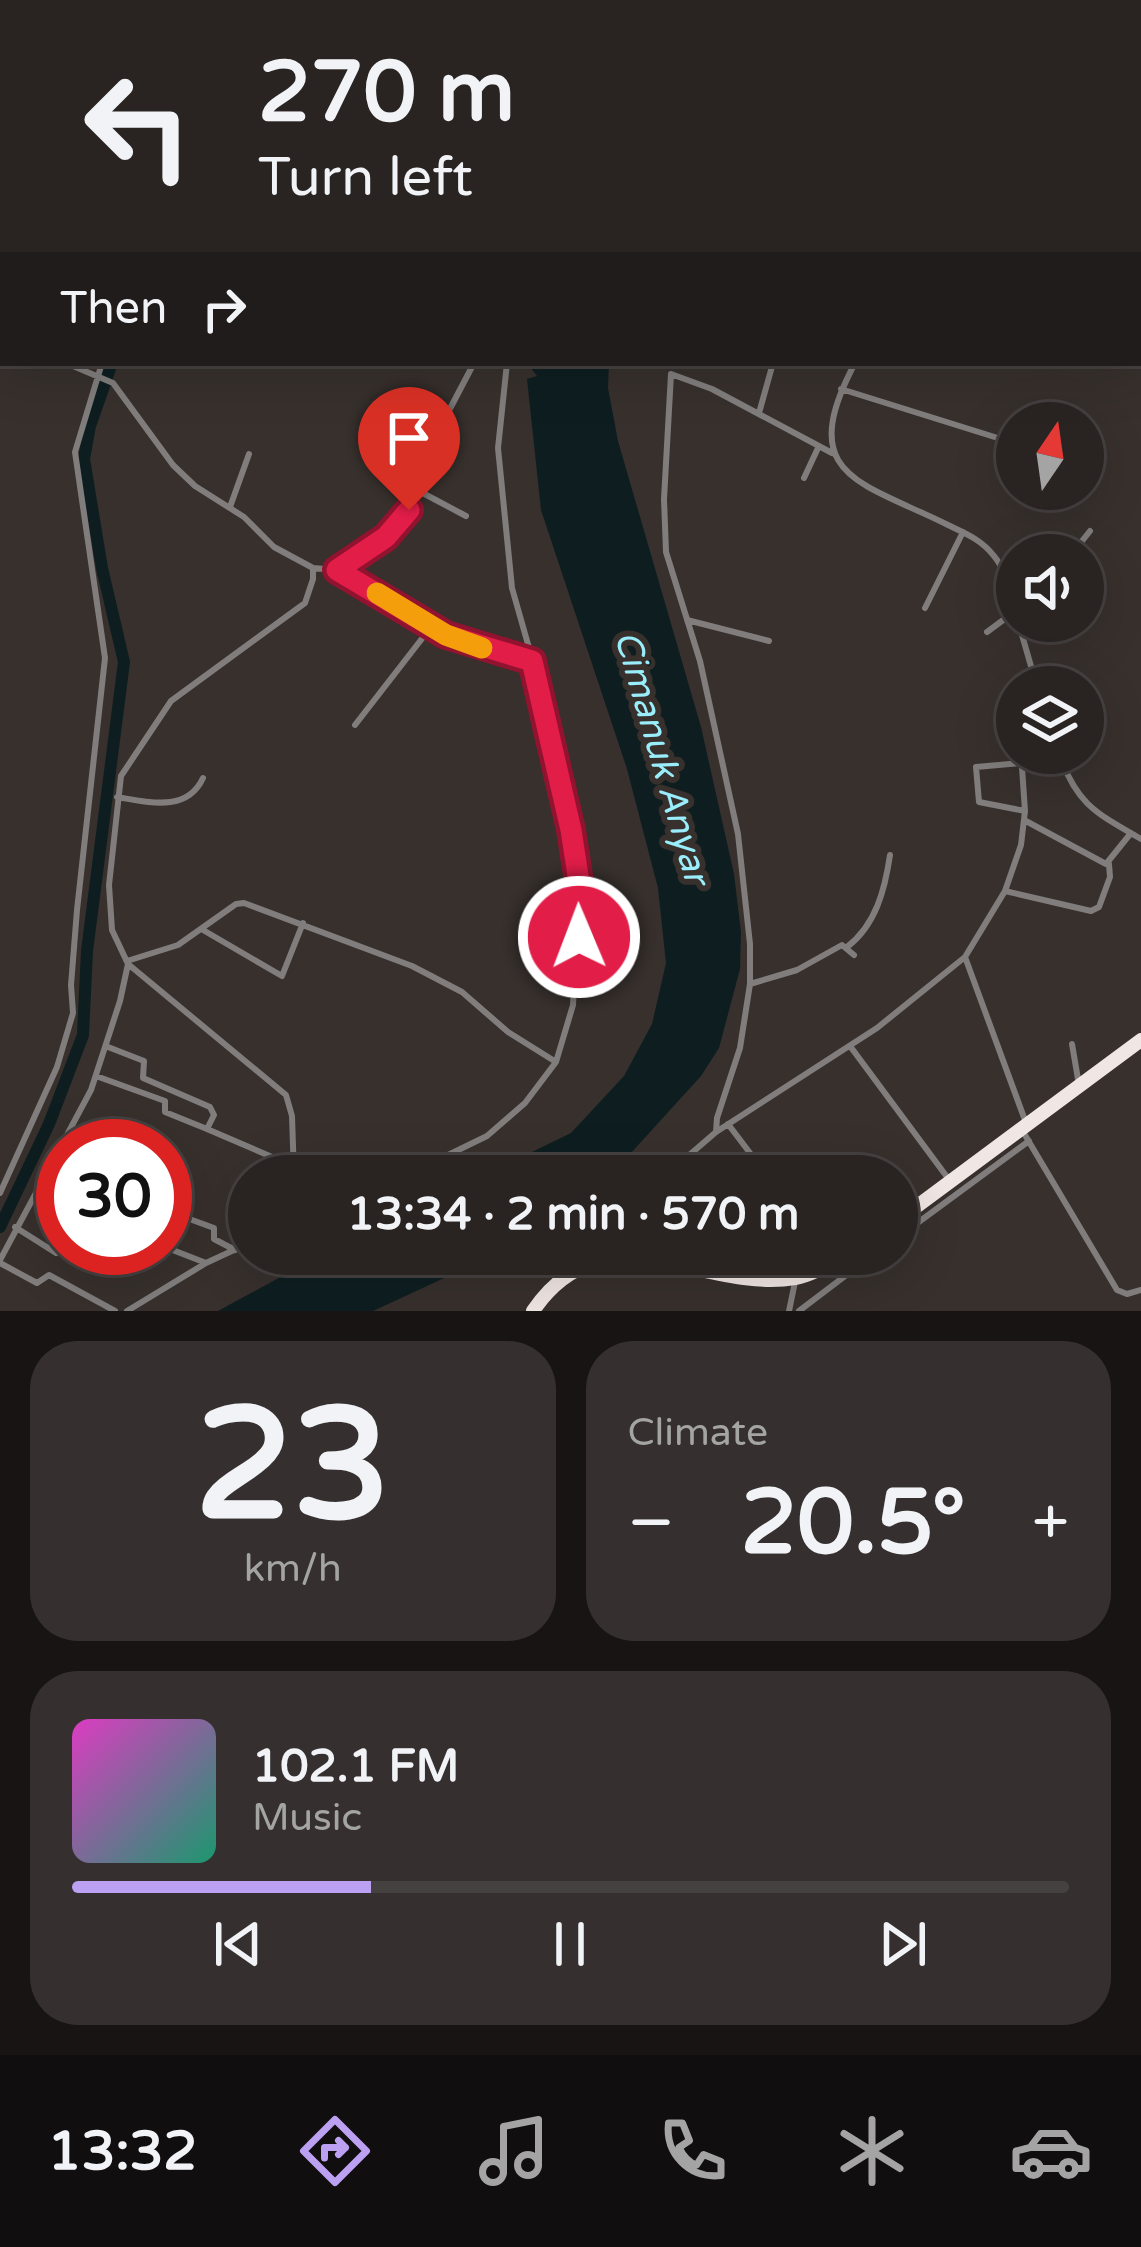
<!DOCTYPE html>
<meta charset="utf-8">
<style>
:root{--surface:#292422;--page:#35302f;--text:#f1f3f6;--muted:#a5a4a5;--line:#454140;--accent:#bca0f2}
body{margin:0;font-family:"Varela Round",sans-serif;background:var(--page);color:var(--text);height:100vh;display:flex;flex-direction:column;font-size:45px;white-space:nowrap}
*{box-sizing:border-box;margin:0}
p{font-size:39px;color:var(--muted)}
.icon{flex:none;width:66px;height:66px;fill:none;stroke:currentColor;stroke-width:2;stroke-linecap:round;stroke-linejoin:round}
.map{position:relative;height:1311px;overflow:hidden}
.drawer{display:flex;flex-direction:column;gap:30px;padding:30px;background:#171413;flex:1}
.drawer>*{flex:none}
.hud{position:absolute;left:0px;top:0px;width:1143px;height:366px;box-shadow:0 12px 48px #0002,0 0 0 3px var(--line);background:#292422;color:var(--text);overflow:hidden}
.needle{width:78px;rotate:13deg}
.buttons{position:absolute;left:996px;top:402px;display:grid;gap:24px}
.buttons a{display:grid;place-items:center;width:108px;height:108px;border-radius:50%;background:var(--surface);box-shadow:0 12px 48px #0002,0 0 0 3px var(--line);font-size:60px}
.speed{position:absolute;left:36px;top:1119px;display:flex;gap:24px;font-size:60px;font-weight:700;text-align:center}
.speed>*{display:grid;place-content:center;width:156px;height:156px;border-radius:50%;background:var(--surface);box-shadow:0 12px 48px #0002,0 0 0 3px var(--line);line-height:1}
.speed .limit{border:18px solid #d22;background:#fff;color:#111}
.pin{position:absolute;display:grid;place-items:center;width:102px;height:102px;color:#fff;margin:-123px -51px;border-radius:50% 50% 50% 0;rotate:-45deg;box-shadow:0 0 12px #0007}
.pin .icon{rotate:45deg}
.me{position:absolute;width:132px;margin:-66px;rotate:359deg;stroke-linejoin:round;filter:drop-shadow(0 0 9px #0008)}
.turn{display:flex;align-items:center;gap:42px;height:252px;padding:0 60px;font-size:54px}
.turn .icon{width:156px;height:156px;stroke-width:2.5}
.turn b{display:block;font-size:84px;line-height:102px}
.then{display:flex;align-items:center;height:114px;padding:0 60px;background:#0003;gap:24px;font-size:45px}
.big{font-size:90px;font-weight:700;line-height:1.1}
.drawer .widget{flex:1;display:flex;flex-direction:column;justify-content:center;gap:18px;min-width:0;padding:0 42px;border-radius:48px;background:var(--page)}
.drawer .dial{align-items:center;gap:0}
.dial b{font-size:156px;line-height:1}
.song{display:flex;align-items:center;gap:36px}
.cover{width:144px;height:144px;border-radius:18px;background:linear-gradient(135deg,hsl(310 70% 55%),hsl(160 70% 35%))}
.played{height:12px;border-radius:6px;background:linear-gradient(90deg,var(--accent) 30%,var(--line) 30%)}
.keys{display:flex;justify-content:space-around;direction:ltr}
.heat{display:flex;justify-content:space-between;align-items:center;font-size:66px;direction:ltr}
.drawer .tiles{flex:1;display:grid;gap:30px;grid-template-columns:1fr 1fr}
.widget:last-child{grid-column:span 2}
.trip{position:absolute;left:228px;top:1155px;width:690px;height:120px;border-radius:60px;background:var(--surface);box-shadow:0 12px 48px #0002,0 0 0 3px var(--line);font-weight:700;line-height:120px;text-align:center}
.tab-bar{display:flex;height:192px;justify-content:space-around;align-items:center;background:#100e0e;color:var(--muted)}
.tab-bar .icon{width:84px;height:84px}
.tab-bar .selected{color:var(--accent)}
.tab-bar b{font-size:54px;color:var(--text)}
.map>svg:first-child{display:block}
</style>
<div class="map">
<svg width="1141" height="1311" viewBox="0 0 1141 1311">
<rect width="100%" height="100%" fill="#37302d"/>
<path fill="#0e1e20" d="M527,363h82l-1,25 10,53 83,286 33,147 7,58 -1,37 -21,79 -18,28 -91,100h-127l88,-43 53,-57 28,-52 14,-61 -8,-75 -31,-119 -86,-259 -14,-131 10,-3z
M323,1254h173l-123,57h-155z"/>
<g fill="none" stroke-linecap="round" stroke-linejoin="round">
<path stroke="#0e1e20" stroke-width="12" d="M76,0l4,3
M0,1227l49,-103 34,-89 4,-84 37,-289 -22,-94 -18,-109 6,-33 22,-63"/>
<path stroke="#817d7d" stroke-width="6" d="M68,0l3,3
M388,0l10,3
M974,0l10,3
M231,3l1,-3
M631,3l1,-3
M802,3v-3
M874,3l1,-3
M997,3l1,-3
M0,358l3,-1
M66,363l47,20 60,82 22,21 49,31 30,30 39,21 24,2 20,11 88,54 88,26
M855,363c-60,113 4,118 93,162 17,8 34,15 46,31 13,15 17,42 23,61
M841,389l176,55
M759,413l14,-50
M804,478l14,-30
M417,490l49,26
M230,507l19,-53
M1071,555l19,-24
M337,570l49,-33 23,-27 34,-88 31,-59
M925,608l38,-76
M687,620l82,21
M1018,621l19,66
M987,632l27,-20
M355,725l76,-98
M1059,753c17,51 37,60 82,86
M1021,763l-45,4 3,35 46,9
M117,797c31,5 70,16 86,-19
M1024,820l82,44 25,-31
M1005,891l86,20 8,-4 11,-30 -1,-13
M203,930l79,46 21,-53
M847,947c29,-22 38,-58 43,-92
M965,957l61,166
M127,961l51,-16 58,-41 8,-1 168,63 50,26 46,40 48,30
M128,964l158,131 6,21 2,60
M750,984l47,-14 45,-25 12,10
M1072,1044l7,41
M850,1046l100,135
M108,1047l36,14 -1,17 67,29 4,8 -7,14 86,37
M96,1076l69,25v11l42,17
M728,1124l25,33 8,-1 21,20
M1022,1130l95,160 10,4 14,-4
M716,1132l1,-14 23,-70 10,-64v-40l-12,-110 -38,-173 -34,-109 -2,-53 7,-125 41,15 120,64
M405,1176l82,-40 38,-33 31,-41 17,-57 6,-123 -42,-206 -25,-88 -14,-140 9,-85
M665,1176l51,-44 161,-104 88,-71 40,-66 16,-46 4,-34 -4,-58
M38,1184l25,15
M243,1186l6,2
M0,1193l57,-126 16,-54 -2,-28 6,-75 28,-252 -30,-206 27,-89
M165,1210l49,18v11l21,11
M15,1227l41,26
M897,1238l132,-97
M165,1247l41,16
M0,1260l91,-170 29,-89 8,-37 -16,-34 -3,-45 12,-109 50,-75 134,-98 8,-24v-11
M0,1263l37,20 12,-8 66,36
M569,1272l6,-18
M127,1311l79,-48 43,-20
M789,1311l6,-29
M799,1311l75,-57"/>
<path stroke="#f0e7e4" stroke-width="14" d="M897,1221l244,-181
M533,1311c71,-105 171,-17 262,-33 19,-3 35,-15 51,-24"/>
</g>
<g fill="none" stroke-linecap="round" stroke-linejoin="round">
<defs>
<path id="route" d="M409,510l-23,27 -49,33 109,65 86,26 39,169 8,52v55"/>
</defs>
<use href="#route" stroke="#92132f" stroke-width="30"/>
<use href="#route" stroke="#e11d48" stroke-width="21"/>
<path stroke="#f59e0b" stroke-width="21" d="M377,593l69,42 36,13"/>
</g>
<g text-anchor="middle" stroke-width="12" stroke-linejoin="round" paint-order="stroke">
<g font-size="36" font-style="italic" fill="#9aedfa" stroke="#37302d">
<text transform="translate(663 757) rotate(74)" y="13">Cimanuk Anyar</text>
</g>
</g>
</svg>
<div class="buttons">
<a><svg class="needle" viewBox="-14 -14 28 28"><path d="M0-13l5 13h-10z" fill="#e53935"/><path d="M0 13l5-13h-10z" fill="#a5a4a5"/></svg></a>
<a><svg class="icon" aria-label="sound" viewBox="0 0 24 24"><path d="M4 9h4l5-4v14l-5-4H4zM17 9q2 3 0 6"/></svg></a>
<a><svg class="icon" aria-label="layers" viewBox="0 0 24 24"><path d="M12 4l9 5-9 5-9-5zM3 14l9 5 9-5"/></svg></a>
</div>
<div class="speed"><div class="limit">30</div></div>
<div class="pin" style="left:409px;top:510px;background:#d93025"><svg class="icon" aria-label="arrive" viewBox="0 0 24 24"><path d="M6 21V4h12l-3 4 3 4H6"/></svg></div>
<svg class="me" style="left:579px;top:937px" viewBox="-20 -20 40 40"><circle r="17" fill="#e11d48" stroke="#fff" stroke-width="3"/><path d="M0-11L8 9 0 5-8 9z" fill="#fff"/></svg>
<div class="trip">13:34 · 2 min · 570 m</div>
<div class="hud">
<div class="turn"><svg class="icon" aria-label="left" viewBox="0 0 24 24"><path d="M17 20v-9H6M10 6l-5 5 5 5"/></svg><div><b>270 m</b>Turn left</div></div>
<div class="then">Then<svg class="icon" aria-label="right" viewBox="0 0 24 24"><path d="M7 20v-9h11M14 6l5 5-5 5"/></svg></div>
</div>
</div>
<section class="drawer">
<div class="tiles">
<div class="widget dial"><b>23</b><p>km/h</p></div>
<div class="widget"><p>Climate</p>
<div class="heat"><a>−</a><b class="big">20.5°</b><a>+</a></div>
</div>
<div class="widget">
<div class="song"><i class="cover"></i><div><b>102.1 FM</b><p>Music</p></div></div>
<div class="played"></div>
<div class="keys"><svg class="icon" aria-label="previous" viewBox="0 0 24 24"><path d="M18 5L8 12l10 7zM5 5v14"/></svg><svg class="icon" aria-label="pause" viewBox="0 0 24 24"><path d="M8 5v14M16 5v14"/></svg><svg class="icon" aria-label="next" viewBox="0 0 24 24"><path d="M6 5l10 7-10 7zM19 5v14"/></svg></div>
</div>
</div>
</section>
<nav class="tab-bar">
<b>13:32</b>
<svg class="icon selected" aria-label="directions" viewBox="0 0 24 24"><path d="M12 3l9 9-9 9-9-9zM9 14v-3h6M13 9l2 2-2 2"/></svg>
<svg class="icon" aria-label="music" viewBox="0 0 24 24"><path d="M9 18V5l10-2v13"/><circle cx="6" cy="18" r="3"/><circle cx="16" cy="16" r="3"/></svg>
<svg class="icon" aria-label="phone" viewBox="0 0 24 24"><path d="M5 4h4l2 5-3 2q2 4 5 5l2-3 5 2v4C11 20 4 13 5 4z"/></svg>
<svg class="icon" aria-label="climate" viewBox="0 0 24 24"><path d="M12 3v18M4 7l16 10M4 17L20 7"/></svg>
<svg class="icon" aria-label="car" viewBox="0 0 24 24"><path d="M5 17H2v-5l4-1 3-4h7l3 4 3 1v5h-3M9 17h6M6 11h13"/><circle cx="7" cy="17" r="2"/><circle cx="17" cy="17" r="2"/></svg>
</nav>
